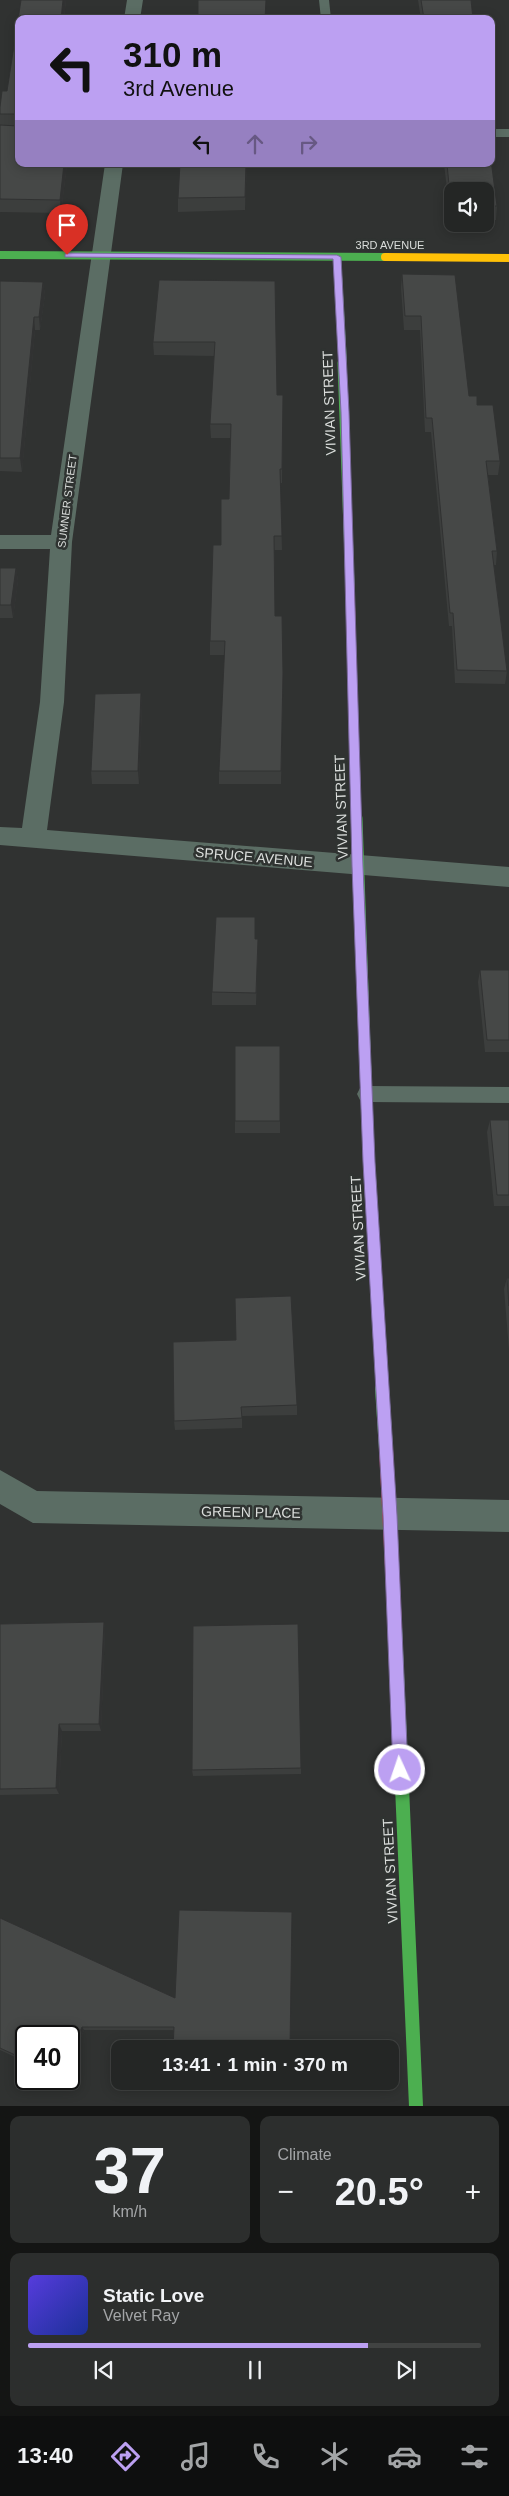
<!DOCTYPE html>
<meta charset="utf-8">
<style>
:root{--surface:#242625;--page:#2c2e2d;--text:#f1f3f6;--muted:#a3a5a7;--line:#414342;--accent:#bca0f2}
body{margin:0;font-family:Arial,sans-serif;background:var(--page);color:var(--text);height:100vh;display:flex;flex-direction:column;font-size:19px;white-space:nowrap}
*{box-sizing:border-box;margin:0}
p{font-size:16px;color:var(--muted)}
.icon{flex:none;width:28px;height:28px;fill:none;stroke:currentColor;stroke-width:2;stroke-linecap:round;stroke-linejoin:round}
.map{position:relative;height:2106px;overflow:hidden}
.drawer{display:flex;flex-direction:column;gap:10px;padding:10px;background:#141514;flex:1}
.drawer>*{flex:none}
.top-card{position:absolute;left:15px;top:15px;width:480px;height:152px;border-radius:10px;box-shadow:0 2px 12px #0003,0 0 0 1px var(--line);background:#bca0f2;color:#111;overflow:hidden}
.tools{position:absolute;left:444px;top:182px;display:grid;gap:10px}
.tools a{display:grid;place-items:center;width:50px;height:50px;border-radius:10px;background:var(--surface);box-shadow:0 2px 12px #0003,0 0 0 1px var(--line);font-size:25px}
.speed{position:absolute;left:15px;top:2025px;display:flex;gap:10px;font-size:25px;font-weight:700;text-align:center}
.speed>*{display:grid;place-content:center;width:65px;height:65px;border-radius:50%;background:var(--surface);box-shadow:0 2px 12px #0003,0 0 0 1px var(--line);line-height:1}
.speed .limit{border:2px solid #111;border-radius:8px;background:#fff;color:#111}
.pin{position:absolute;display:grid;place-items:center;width:42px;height:42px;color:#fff;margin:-51px -21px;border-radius:50% 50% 50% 0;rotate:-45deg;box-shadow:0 0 5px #0007}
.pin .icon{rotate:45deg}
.me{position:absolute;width:55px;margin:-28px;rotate:357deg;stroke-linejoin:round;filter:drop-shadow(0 0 4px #0008)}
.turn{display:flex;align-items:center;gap:18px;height:105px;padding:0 25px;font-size:22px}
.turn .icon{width:65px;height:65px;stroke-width:2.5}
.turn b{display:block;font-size:35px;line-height:42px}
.lanes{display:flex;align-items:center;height:48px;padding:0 25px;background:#0003;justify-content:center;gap:25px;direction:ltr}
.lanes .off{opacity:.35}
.big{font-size:38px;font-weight:700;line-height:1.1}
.drawer .card{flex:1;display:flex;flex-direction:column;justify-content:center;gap:8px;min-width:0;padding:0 18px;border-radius:10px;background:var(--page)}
.drawer .dial{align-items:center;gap:0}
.dial b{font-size:65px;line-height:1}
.song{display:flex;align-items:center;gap:15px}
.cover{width:60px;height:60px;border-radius:8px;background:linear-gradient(135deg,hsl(250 70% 55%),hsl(230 70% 35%))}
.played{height:5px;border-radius:2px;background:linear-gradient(90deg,var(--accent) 75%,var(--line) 75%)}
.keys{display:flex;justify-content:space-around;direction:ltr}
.heat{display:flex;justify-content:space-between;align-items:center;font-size:28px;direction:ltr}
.drawer .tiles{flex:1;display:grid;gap:10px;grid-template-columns:1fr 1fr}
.card:last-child{grid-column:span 2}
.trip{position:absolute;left:111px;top:2040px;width:288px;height:50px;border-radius:10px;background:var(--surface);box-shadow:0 2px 12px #0003,0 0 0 1px var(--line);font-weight:700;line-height:50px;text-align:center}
.menu{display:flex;height:80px;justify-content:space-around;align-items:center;background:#0e0f0f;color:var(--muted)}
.menu .icon{width:35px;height:35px}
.menu .active{color:var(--accent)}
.menu b{font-size:22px;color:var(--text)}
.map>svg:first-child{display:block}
</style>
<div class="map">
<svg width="509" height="2106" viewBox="0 0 509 2106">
<rect width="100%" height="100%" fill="#303231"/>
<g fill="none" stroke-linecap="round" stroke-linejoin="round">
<path fill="#5b6d64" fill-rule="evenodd" d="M319,0h10l2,19h-10z
M491,129h18v8h-18z
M367,1086l142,1v16l-142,-1 -7,-2 -3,-6 3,-6z"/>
<path fill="#5b6d64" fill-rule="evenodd" d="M127,0h16l-3,19h-16z
M105,164h18l-51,378 -8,160 -17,128 462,37v20l-509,-42v-18l22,1 18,-126 10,-153h-50v-14h51z
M0,1470l37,21 472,9v32l-476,-9 -33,-19z"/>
<path stroke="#4caf50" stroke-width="8" d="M0,255l385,2
M337,257l6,107"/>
<path stroke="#4caf50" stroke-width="9" d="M342,363l8,222
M355,773l2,47"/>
<path stroke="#4caf50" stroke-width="11" d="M357,818l12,344 14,229"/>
<path stroke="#4caf50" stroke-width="14" d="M382,1389l4,60
M395,1627l21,479"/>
<path stroke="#ffc107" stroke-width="8" d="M385,257l124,1"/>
<path stroke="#c62828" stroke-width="9" d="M350,585l5,188"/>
<path stroke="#c62828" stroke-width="14" d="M386,1449l9,178"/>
</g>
<path fill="#3c3e3d" d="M21,0h45l-2,19h-45v145h48l-6,49 -61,-1v-105l2,-16h5z
M418,0h53l2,19h-52z
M247,164l-2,46 -67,2v-14z
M444,164h47l6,42 -1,14h-11v-29h-33v7h-4z
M402,274l67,122 8,9 23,56 -2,14h-10l9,76 -1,14h-2l13,106 -2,13 -50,-1 -3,-57h-3l-18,-194h-6l-5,-102h-16l-3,-42z
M159,280l118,115h6l-1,88h-2l2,67h-8l1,66 8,57 -2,111h-62v-13l6,-116h-15v-14l11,-96 8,-46 1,-61h-19l-1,-14 4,-68 -60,-1 -1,-13z
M0,281l43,1 2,13 -5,35h-5l-13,142 -22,-1z
M0,568h16l2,13 -5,37h-13z
M141,693l1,14 -3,77h-47l-1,-13z
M255,939h3l-2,66h-44v-13z
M480,970h29v82h-24l-7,-70z
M490,1120h19v86h-15l-7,-74z
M235,1121h45v12h-45z
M507,1278h2v72l-5,-61z
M173,1342l124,63v10l-55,1v12l-67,2 -1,-9z
M104,1622l1,8 -4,101h-39l-3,63 -59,1v-171z
M301,1768v6l-108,2 -1,-6z
M0,1918l175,80 -1,32h-90l-15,38v-32h-43v26l-26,-12z"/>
<path fill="#313232" d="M63,0h3l-2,19h-3z
M64,164h3l-6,49 -1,-13z
M246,164h1l-2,46v-13z
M43,282l2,13 -5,35 -1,-13z
M34,317l1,13 -13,142 -2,-14z
M16,568l2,13 -5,37 -2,-13z
M141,693l1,14 -3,77 -1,-13z
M104,1622l1,8 -4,101 -2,-7z
M59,1724l3,7 -3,63 -3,-6z
M82,2027l2,3 -15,38v-10z"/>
<path fill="#464847" stroke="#313232" d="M21,0h42l-2,19h-42v95h-19v-7l2,-16h5z
M198,0h68l-1,19h-67z
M421,0h50l2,19h-49z
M19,124v40h45l-4,36 -60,-1v-74l18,1z
M491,160l6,46h-12v-15h-26v-6h-10l-2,-21h44z
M180,164h66l-1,33 -67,1z
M402,274l53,1 14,121h8v9h16l7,56h-14l11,90h-5l15,120 -50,-1 -4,-57h-3l-18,-195h-6l-5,-102h-16z
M159,280l116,1 2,114h6l-1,74h-2l2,67h-8l1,80h7l1,57 -2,98h-62l6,-130h-15l3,-96h8v-46h8l2,-75h-21l5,-82h-62z
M0,281l43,1 -4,35h-5l-14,141h-20z
M0,568h16l-5,37h-11z
M141,693l-3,78h-47l4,-77z
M216,917h39v22h3l-2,54 -44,-1z
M480,970h29v70h-22z
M235,1046h45v75h-45z
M490,1120h19v75h-12z
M507,1278h2v28z
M291,1296l6,109 -56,2 1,11 -68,3 -1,-79 63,-2 -1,-42z
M104,1622l-5,102h-40l-3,64 -56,1v-165z
M298,1624l3,144 -109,2 1,-144z
M179,1910l113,2 -2,137h-117l1,-22h-92l-13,31v-22h-43v24l-26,-12v-130l175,80z"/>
<path fill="#bca0f2" stroke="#7a689d" d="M67,253l270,2 4,2 8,155 14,454 12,296 22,353 11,255 -2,6 -6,2 -5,-2 -2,-6 -10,-255 -20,-353 -11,-296 -11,-454 -8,-153 -268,-2v-3z"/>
<g text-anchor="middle" stroke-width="5" stroke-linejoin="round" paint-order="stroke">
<g font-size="11" fill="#dbdedc" stroke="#2f3331">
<text x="390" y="249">3RD AVENUE</text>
<text transform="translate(67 501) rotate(-83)" y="4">SUMNER STREET</text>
</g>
<g font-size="14" fill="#dbdedc" stroke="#2f3331">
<text transform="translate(329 403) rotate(-92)" y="5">VIVIAN STREET</text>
<text transform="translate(341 807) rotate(-92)" y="5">VIVIAN STREET</text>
<text transform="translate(254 857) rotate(5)" y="5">SPRUCE AVENUE</text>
<text transform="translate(358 1228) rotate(-93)" y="5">VIVIAN STREET</text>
<text transform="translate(251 1512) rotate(1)" y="5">GREEN PLACE</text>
<text transform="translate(390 1871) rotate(-93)" y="5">VIVIAN STREET</text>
</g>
</g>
</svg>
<div class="tools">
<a><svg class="icon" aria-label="sound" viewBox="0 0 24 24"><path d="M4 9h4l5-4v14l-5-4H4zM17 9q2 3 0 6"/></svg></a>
</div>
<div class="speed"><div class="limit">40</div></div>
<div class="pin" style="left:67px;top:255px;background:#d93025"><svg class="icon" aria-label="arrive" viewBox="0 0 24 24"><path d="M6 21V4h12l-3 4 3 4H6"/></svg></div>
<svg class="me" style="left:400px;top:1770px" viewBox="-20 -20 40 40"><circle r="17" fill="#bca0f2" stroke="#fff" stroke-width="3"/><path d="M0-11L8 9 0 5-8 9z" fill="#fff"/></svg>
<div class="trip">13:41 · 1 min · 370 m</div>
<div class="top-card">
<div class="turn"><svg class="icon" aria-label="left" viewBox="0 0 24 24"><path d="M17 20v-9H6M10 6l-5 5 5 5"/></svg><div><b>310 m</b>3rd Avenue</div></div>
<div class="lanes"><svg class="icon" aria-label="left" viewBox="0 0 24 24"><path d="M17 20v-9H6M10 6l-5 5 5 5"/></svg><svg class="icon off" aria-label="ahead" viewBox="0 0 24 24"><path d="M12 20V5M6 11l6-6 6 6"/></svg><svg class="icon off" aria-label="right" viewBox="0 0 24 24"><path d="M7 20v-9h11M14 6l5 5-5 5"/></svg></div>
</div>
</div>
<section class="drawer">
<div class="tiles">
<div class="card dial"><b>37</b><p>km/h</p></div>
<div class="card"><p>Climate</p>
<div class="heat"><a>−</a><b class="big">20.5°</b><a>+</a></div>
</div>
<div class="card">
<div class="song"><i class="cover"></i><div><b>Static Love</b><p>Velvet Ray</p></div></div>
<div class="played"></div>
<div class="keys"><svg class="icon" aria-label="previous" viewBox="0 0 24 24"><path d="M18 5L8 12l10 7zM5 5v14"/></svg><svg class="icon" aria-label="pause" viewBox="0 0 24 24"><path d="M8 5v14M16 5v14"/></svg><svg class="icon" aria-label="next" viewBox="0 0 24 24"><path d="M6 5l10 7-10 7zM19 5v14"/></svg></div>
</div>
</div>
</section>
<nav class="menu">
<b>13:40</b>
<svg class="icon active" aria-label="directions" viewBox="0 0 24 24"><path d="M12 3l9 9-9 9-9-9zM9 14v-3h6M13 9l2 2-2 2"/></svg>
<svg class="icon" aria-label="music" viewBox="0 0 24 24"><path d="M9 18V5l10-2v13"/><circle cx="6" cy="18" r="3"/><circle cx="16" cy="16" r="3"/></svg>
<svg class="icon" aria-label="phone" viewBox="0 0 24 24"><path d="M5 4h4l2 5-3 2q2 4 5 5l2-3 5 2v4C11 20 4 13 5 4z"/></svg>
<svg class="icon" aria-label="climate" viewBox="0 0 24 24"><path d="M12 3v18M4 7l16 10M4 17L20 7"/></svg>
<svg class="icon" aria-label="car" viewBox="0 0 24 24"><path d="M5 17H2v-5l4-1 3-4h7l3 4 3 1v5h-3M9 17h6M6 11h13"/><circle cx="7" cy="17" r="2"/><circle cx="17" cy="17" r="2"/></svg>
<svg class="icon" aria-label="filters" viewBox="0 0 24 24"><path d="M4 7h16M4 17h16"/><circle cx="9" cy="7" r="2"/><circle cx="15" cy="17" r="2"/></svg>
</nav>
